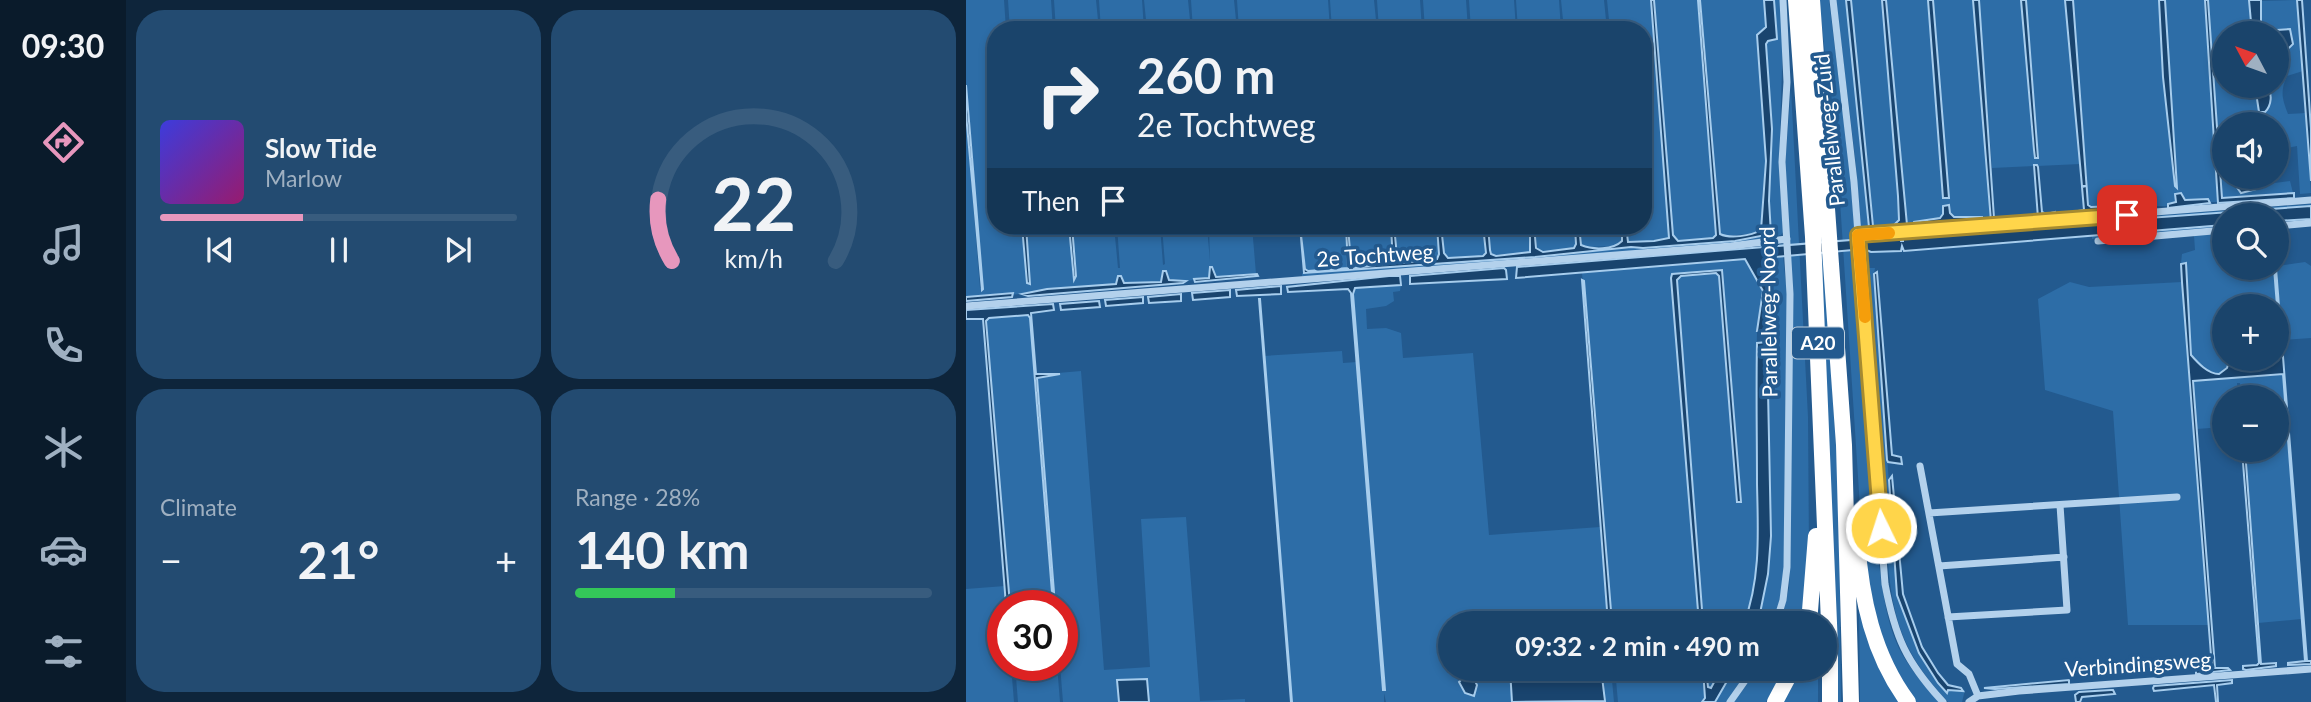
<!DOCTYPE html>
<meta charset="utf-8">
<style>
:root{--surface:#1a446b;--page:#234b71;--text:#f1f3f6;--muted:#9fb0c1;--line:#385c7e;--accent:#e797bd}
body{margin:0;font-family:Lato,sans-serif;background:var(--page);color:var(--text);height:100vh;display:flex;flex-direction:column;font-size:26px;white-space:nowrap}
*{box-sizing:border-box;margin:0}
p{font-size:23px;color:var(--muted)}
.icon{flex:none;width:38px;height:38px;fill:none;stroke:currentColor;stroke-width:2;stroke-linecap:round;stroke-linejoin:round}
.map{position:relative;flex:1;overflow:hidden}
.drawer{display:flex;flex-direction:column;gap:10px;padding:10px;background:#0e253b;width:840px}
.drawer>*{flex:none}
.guide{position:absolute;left:21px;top:21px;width:665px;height:214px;border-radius:28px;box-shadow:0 4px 10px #0003,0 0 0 2px var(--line);background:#1a446b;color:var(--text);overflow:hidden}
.needle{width:46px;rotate:311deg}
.tools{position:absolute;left:1246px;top:21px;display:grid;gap:14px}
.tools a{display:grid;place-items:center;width:77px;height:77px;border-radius:50%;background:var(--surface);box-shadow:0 4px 10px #0003,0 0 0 2px var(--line);font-size:35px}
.speed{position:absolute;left:21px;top:590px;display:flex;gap:14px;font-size:35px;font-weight:700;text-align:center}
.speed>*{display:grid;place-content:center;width:91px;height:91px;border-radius:50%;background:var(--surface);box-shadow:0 4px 10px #0003,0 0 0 2px var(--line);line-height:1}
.speed .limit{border:10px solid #d22;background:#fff;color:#111}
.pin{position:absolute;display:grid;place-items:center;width:60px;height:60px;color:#fff;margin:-30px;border-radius:14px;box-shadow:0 4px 10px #0006}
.me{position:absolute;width:77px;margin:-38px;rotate:356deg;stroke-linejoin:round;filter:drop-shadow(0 0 5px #0008)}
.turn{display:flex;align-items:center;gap:24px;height:147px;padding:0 35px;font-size:32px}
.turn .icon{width:91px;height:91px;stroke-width:2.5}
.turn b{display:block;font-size:49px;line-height:60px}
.then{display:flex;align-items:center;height:66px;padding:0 35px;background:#0003;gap:14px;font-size:26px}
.big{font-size:52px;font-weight:700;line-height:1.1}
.drawer .widget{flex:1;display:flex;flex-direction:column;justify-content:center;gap:10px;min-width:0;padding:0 24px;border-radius:28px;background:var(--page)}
.drawer .dial{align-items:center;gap:0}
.dial svg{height:182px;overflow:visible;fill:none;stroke:var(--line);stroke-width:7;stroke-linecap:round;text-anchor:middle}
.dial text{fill:var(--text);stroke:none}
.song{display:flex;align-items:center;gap:21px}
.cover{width:84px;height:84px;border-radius:10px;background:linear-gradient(135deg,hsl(240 70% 55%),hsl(320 70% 35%))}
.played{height:7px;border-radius:4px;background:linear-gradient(90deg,var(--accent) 40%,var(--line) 40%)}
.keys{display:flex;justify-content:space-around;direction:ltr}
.heat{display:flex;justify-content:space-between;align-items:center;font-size:38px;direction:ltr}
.charge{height:10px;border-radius:5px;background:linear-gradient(90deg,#34c759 28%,var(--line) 0)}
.drawer .tiles{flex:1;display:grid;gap:10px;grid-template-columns:repeat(2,1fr)}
.trip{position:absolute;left:472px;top:611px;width:399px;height:70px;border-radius:35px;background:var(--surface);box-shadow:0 4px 10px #0003,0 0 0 2px var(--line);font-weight:700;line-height:70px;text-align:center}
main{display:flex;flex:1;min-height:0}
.tab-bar{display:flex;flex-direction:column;width:126px;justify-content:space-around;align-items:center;background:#0a1b2b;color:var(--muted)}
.tab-bar .icon{width:49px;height:49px}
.tab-bar .on{color:var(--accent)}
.tab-bar b{font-size:32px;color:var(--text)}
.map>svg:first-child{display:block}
</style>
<main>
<nav class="tab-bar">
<b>09:30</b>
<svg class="icon on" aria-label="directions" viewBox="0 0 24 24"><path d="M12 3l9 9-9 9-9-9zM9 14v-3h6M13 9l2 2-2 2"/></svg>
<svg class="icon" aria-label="music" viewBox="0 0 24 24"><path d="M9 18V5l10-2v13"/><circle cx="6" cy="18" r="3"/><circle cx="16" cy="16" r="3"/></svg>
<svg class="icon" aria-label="phone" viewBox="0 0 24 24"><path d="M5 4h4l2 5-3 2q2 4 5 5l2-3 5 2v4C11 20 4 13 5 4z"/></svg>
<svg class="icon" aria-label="climate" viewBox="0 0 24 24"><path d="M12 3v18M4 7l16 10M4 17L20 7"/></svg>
<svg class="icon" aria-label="car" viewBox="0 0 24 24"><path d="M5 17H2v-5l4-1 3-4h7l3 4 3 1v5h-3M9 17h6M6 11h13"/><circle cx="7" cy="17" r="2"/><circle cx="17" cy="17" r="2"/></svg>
<svg class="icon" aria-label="filters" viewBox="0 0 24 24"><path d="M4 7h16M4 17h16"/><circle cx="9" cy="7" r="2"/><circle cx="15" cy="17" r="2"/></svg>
</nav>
<section class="drawer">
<div class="tiles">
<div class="widget">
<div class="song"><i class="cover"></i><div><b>Slow Tide</b><p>Marlow</p></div></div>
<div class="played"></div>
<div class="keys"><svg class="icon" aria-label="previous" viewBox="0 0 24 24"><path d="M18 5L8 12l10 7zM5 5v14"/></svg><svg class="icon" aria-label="pause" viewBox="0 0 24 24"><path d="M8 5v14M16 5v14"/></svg><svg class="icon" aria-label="next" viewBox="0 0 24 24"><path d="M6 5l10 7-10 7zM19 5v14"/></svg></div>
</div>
<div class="widget dial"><svg viewBox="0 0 100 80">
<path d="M14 69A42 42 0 1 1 86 69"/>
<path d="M14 69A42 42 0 0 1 8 42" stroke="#e797bd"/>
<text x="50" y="56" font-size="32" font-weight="700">22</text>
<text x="50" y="72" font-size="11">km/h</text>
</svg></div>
<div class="widget"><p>Climate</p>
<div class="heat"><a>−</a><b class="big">21°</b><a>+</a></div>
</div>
<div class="widget"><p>Range · 28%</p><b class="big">140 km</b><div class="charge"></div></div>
</div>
</section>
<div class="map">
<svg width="1345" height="702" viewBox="0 0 1345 702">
<rect width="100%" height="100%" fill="#235a8f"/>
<path fill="#2d6da7" d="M0,0h38l2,30h-10v196h26l6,58 2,-1 -4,-57h43l4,50 3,3 -4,-53h42l4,42h2l-3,-42h43l3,39 2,-1 -3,-38h45l3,36 -1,-36h43l4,48 -40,3 -4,-10h-2l-1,11 -23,3 -17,-1 -3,-8 -5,10 -37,1 -3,-6 -5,7 -94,10 -56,3v-183l14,174 3,1 -17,-204z
M42,0h43l2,30h-43z
M88,0h42l3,30h-43z
M133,0h43l2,30h-43z
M178,0h44l3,30h-44z
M225,0h43l3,30h-44z
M271,0h91l2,30h-91z
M364,0h44l3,30h-45z
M411,0h43l2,30h-43z
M457,0h43l2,30h-43z
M503,0h45l2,30h-45z
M550,0h43l2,30h-43z
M595,0h43l3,30h-43z
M641,0h44l18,234v4l-4,2 -38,2 -1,-16h17v-196h-33z
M688,0h44l18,235 -3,3 -36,3 -4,-5z
M734,0h64l2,28 -9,7 9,126 -4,36 1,27 -5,9 -32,3 -6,-2z
M808,0h7l2,35 -4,134 4,63 -2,3 -40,8 -436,35 -3,-2v-3h2l231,-16 96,-10 12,1 92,-7 33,-6 4,-3 -3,-31 3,-72 -6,-85 3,-3 8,-2z
M836,0h4l33,491 2,211h-5z
M853,0h10l21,170 29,394c5,33 8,66 26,95 9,15 22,29 34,43h-23l-21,-27 -13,-29 -19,-93 -25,-383z
M870,0h10l23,227 4,3h-9l-3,-4 -6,-69z
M885,0h31l16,196 1,24 -4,6h-22z
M920,0h42l16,198 5,-1 -16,-197h40l18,219h-9l-1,-2h-27l-4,-4 -1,-7 -9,12c-13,1 -23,6 -33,7l-2,-3z
M1013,0h42l13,150 1,7 3,1 -12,-158h41l13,164 -88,4z
M1107,0h86l4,77 12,109 2,2 -12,-188h40l13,202h-8l-2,-3 -23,1 -4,-6 -6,9 -8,3h-29l-6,-7h-4l-1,10h-9l-1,-3 -26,1 -3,-2 -1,-18h-2l2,-2z
M1242,0h41l3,33h-28v53h31l4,26 11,-23 -2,-3h9v-43l5,7h6l3,-19 -30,1 -1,-31 37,-1 6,71 -16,5c-7,15 -5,23 1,38l18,-1 5,80 -11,1 -3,-48 -20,4v-26h-53v53h12l-2,6 23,6 2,-4 31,-4 3,12 -71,6z
M825,89l17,328 1,136 -8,70h-21l9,-35 1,-20 -5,-403z
M1345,204v2l-441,33 1,-2z
M1258,225v4l-132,10v-4z
M335,226h45l2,42 -42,3z
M382,226h43l1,37 -40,4z
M428,226h43l2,30 -5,4 -35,2 -2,-6z
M475,226h42l3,27 -8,4h-32l-2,-4z
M522,226h42l2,24 -4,3 -35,2 -3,-5z
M568,226h41v20l-6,3 -31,2z
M613,226h43v15l-5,5 -33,1 -3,-2z
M1258,233l2,36 48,-1 2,38h-52v53h6l-3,9 -8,7c-11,-1 -21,-12 -28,-20l-5,-91 -5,-1 1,-9 13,-4 -1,-15z
M817,256l4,38 -3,273 -4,32 -7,24h-15l10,-49 3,-38 -5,-205 7,-72z
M779,259l18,32 -6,40 -1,61 4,152 -5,39 -9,37 -2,3h-41l-26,-343 3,-4 36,-3 3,2 18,227 -15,-232 -49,4 -2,4 28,345h-87l-30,-350z
M1339,262l6,4v72l-29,2 -5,-74z
M898,268h11l-1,6 23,321 22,58 19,30 9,7h18l-3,12h-14c-42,-45 -55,-78 -60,-139z
M1104,282l19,5 93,-5 27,343h-81l-15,-214 -68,-21 -7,-91z
M435,285l-1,6 -7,1 1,9 -8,5 -20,3 1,20 19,-1 15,5 2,25 70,-5 16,182 111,-8 8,96h-157v45l10,1 5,2 4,-2h40l2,33h-126l-2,-9v9h-92l-28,-346 78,-5 1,12 14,-1 28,328 -32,-396 1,-6z
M62,315l2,3 23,287h-43l-24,-285 3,-2z
M1278,359h29c-7,8 -12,10 -23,9z
M115,371l23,299 46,-3 -9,-148 45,-2 14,184 45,-2v3h-96l-2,-23 -30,1 2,22h-56l-3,-37h2v-59l-7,-1 -20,-230z
M1317,374l18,245 -43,4 -13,-173h32v-53h-36l-1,-14h-3l1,14h-14v30l-28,2 -3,-48z
M39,586l1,19 -3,1v59h8l3,37h-48v-113z
M893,601l45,101h-44z
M49,665h42l3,37h-42z
M635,669h10l3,33h-14l5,-1z
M649,669h88l2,29 -3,4h-84z
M740,669h15l-10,19 -3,-1z
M768,669h16l-23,33h-12z
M792,669h27l-19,33h-32z
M830,669h22v33h-41z"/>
<path fill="#19446e" stroke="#a7cded" stroke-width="2" d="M685,0h3l19,235 5,6 35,-3 3,-3 -18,-235h2l20,234c10,5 31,2 41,-4l5,-69 -9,-126 9,-8 -2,-27h10l3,39 -9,2 -2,3 6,85 -3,72 2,33 -36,7 -92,7 -12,-1 -96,10 -231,16 -4,-47 5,43 3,2 40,-3 -2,-42h2l3,38 3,4 39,-5 -2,-37h3l3,30 4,7 36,-4 2,-5 -2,-28h4l3,27 4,5 35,-2 3,-3 -3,-27h5l2,24 1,4 5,2 34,-4v-26h4l2,22 7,4 31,-4 2,-4 -1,-18h4l2,19c12,5 32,5 41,-4v-15h4l2,16 26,-1 15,-3z
M880,0h5l22,226h10v3l-10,1 -4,-3z
M916,0h4l21,225 -10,3 -2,-4 4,-4 -1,-24z
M962,0h5l16,198h-6z
M1007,0h6l15,218h15l1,2 -19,1z
M1055,0h5l12,158h-3l-1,-8z
M1099,0h8l15,205 3,2 26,-1v5l-51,2 18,-3 -2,-23 4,-1h-4z
M1193,0h6l12,188 -2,-2 -12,-109z
M1239,0h3l14,198 72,-5v5l-76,5z
M1283,0h12v31l29,-2 3,15 -6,6 -8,-1 -2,-16h-25z
M1331,0h5l9,129v52z
M0,85l17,204 -1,1 -16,-176z
M1289,86h13c4,8 4,19 -3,26h-6z
M1068,165h3l1,2 4,45 4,2 9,-2v4l-17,2z
M1270,177h23l1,7 -3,5 -16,4 -7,-10z
M1215,193l4,7 23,-1 2,4 -42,5v-4l8,-2 -1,-8z
M983,205l1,8 4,4h28v2l-26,5 -43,1 1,-3 26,-4 3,-4v-8z
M1345,206v13l-34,2v-6h-53v10l-320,26 -2,-5 -1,5 -30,1 -7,-3 -89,8 -2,2 -7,72h-9l6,-40 -18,-32 -229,19 1,-11 383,-31 1,5h2v-5z
M56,226h4l4,58 -3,-1z
M103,226h3l4,50 -2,4z
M1220,263l5,92c7,8 17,19 28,19l8,-6 3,-9h14l6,9c10,1 16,-1 23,-9h4v-53l-3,-38h2l31,393h4v3l-23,1v-2l17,-2 -22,-287 -90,7 22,287h13l2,2 -34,4v-4l16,-2 -30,-386 -1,-18z
M244,267h2l4,10 41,-3 1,2 -63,6 -1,-3 15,-1z
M538,268l2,2 1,9 -97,5v-8z
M756,270l19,232h-4l-18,-226 -3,-3 -35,3 -4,4 26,343h-4l-28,-345 1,-4z
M197,271h3l3,9 17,1 -3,2 -155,13 -6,-2 25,-5 69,-5 2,-8h3l3,7 37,-1z
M911,272l15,183 9,2 1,7 -14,-2 -1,-2 -13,-186z
M423,276h11l1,9 -46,3 -2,6 32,396h-2l-32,-397 -3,-4 -60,3 -1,-5z
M616,280l2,1 28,342h-4z
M315,286v8l-44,2 -1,-6z
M264,290v7l-37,3 -1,-7z
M47,293l-1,4 -46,4v-4z
M215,294v7l-32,2 -1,-6z
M177,297v6l-37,3 -1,-6z
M293,299h1l32,403h-1z
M133,301l1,6 -39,3 -1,-6z
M87,304l1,6 -23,3 5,61h24l-23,4 18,227h-2l-23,-287 -2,-3 -39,3 -3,3 24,284h-4l-23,-286h-17v-9z
M801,342l4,194 -3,38 -10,49h-14c17,-45 14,-92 13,-139 0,-48 -1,-94 0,-141z
M1276,450h3l16,214 15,-1v3l-30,4 -3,-1v-3l14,-1 2,-2z
M926,476l11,118 19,53 16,26 10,12 13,3 2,3 -15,-1 -1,3 -9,-10 -19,-30 -22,-58 -8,-115z
M544,669h91l4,32 -93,1z
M737,669h3l2,18 3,1 10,-19h13l-19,33h-13l3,-4z
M497,678l12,3 2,4 -3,11 -9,-3 -6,-11z
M181,679l2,23h-30l-2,-22z
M1103,680v4l-74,5 -11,-1z
M1266,680v3l-15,2 1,17h-2l-2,-17 -60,6 -1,-3 1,-2z
M1145,690h2l2,4 -33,3 -2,5h-4l-1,-7 4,-3z"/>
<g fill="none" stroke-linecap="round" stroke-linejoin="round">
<path stroke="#b3d1ec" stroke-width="7" d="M867,0l21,182 31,402c10,53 21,78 58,118
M1311,226l34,-3
M892,235l453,-35
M1132,241l126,-11
M0,306l765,-60 56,-7
M954,466l37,198 12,10 9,22
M963,513l248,-16
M973,566l125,-9
M982,617l119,-7 -7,-105
M810,623l7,-23 4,-33 3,-273 -8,-132 5,-80 -4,-82
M764,702l24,-34
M1003,702l9,-6 41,-5 292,-22"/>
<path stroke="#fff" stroke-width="16" d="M830,0l17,237 17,410v55
M846,0l32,445 7,257
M891,540c4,58 16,115 51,162
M843,623l7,-87
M809,702l18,-34"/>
</g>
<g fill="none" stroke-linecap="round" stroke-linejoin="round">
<defs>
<path id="route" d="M915,528l-23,-293 269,-20"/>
</defs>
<use href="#route" stroke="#a68a30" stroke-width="18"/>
<use href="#route" stroke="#ffd54a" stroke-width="12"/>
<path stroke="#f59e0b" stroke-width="12" d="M899,317l-7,-82 31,-2"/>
</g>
<g text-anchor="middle" stroke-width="7" stroke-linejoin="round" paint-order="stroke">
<rect fill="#235a8f" stroke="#bdcedd" stroke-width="2" x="826" y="327.5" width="52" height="31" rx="5"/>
<g font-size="19" font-weight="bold" fill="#fff">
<text x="852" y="350">A20</text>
</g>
<g font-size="21" fill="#fff" stroke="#235a8f">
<text transform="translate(864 130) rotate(-96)" y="7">Parallelweg-Zuid</text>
<text transform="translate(409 256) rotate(-4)" y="7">2e Tochtweg</text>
<text transform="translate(803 312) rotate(-91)" y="7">Parallelweg-Noord</text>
<text transform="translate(1172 665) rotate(-4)" y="7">Verbindingsweg</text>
</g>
</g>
</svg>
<div class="tools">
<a><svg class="needle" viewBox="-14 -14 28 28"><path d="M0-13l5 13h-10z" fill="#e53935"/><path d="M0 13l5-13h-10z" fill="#9fb0c1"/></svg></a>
<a><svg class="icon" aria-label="sound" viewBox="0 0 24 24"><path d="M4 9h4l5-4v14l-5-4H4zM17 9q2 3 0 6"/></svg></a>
<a><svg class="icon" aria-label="search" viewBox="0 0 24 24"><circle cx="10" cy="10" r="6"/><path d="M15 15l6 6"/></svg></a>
<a>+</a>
<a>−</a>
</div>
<div class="speed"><div class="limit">30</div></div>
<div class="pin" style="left:1161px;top:215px;background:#d93025"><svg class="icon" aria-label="arrive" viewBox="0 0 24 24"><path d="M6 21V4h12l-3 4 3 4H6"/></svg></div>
<svg class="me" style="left:915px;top:528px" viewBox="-20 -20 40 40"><circle r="17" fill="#ffd54a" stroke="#fff" stroke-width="3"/><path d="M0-11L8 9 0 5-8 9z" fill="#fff"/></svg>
<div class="trip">09:32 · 2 min · 490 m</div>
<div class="guide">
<div class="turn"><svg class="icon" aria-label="right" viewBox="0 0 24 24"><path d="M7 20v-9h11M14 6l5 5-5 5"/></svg><div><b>260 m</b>2e Tochtweg</div></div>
<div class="then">Then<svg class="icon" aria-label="arrive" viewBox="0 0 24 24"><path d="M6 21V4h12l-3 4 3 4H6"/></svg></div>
</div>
</div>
</main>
